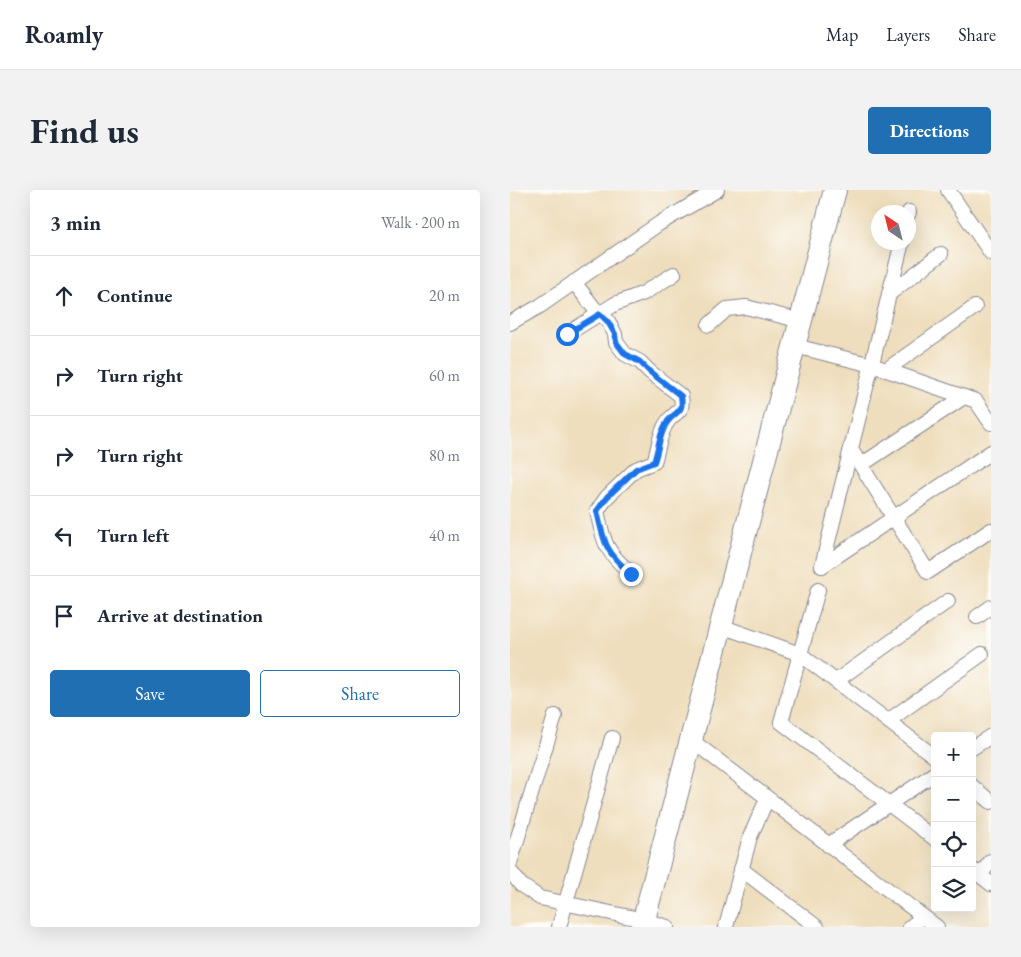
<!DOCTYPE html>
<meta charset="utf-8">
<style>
:root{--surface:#fff;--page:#f2f2f3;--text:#1f2937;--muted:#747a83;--line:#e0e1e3;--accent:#1f6fb2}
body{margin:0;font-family:"EB Garamond",serif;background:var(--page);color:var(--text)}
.controls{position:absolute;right:15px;bottom:15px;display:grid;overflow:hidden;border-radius:5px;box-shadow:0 5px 20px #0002}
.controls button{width:45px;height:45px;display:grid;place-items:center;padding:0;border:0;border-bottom:1px solid var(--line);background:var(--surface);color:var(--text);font:25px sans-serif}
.compass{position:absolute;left:361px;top:15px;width:45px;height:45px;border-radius:50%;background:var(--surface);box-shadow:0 5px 20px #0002;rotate:325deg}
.stop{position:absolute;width:15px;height:15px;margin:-11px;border:4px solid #1a73e8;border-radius:50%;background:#fff}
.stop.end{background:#1a73e8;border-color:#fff;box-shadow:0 1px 5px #0008}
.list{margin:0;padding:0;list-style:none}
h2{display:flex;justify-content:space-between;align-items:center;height:65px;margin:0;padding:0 20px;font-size:21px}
h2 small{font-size:16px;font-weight:400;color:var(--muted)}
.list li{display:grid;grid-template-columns:32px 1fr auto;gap:15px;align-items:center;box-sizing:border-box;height:80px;padding:0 20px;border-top:1px solid var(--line)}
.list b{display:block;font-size:19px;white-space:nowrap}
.list em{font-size:16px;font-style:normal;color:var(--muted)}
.actions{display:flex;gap:10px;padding:15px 20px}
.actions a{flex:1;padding:11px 0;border:1px solid var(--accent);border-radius:5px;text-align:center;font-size:18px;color:var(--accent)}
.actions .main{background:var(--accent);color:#fff}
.icon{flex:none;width:28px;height:28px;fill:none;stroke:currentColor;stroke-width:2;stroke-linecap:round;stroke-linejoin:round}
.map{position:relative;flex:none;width:481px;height:737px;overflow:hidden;border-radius:5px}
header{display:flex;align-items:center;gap:30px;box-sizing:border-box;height:70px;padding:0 25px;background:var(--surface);border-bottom:1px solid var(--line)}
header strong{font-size:24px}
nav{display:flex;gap:28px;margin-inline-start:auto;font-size:18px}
.intro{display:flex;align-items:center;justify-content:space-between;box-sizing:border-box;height:120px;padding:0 30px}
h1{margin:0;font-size:35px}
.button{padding:12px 22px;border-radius:5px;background:var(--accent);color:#fff;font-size:18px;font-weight:700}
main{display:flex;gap:30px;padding:0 30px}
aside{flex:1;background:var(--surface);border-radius:5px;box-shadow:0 5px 20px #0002}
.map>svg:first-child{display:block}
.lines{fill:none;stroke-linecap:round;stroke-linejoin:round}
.minor-casing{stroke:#85868e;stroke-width:16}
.primary-casing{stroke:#85868e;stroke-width:24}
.minor{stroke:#fff;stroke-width:14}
.primary{stroke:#fff;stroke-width:22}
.route{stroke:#1a73e8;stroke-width:6}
</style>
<header>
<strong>Roamly</strong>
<nav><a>Map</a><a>Layers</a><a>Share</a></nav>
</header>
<div class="intro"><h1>Find us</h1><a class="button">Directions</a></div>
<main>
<aside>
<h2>3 min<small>Walk · 200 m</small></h2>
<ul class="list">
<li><svg class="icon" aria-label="ahead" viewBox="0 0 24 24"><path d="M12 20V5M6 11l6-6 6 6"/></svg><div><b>Continue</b></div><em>20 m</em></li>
<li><svg class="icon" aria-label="right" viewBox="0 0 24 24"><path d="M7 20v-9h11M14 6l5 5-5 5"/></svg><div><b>Turn right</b></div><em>60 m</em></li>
<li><svg class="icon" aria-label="right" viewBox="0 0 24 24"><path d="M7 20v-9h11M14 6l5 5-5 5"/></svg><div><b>Turn right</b></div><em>80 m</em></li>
<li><svg class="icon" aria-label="left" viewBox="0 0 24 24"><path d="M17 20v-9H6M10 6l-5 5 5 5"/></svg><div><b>Turn left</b></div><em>40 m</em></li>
<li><svg class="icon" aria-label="arrive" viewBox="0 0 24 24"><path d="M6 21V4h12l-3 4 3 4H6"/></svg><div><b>Arrive at destination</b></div></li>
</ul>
<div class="actions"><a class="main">Save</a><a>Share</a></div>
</aside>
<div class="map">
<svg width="481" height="737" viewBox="0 0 481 737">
<rect width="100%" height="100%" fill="#fdfcf7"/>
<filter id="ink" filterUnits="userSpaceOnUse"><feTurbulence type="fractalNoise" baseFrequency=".02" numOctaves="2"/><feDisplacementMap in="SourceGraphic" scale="10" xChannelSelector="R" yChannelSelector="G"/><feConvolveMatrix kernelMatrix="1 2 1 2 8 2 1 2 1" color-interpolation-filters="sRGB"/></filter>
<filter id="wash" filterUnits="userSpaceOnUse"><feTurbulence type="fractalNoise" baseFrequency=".0096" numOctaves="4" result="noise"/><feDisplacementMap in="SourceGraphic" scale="20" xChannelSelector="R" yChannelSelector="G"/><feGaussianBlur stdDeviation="1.12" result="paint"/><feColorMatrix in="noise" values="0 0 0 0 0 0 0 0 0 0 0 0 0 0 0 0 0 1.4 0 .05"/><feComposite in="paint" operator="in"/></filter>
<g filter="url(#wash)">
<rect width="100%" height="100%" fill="#efdebd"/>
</g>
<g filter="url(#ink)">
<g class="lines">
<!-- minor casing -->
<g class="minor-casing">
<g id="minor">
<path d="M 438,0 L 481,63"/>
<path d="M 398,25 L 399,22"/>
<path d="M 64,92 L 84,118 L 98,131 L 105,144 L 106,152 L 115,164 L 130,172 L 140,182 L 171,206 C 174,223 167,220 158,231 C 149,243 149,258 144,272 L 126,279 L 97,307 L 87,321 C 94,353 95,361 121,383"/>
<path d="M 379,104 L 431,64"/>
<path d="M 0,133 L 30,116 L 150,33 L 207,0"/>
<path d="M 199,135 L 217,119 L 236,117 L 291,131"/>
<path d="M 57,144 L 105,114 L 134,103 L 164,84"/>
<path d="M 285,156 L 362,175 L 466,211 L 481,233"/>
<path d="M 376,180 L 465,117"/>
<path d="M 340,258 L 418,382 L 481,340"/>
<path d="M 351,275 L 454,207"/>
<path d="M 312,376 L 392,52"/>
<path d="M 312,376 L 481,262"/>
<path d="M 308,400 L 271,532 L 425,649"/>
<path d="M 467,427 L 481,417"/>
<path d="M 211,436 L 290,464 L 425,567"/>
<path d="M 326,491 L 438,411"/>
<path d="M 378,531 L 472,464"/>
<path d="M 181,550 L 427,737"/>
<path d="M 462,558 L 481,546"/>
<path d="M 462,596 L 481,612"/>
<path d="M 318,655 L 425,583"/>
<path d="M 0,673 L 45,526"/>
<path d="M 231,679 L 307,737"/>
<path d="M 462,679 L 481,694"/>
<path d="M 0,681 L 11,695 L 30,708 L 134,730 L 157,737"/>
<path d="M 470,685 L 481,671"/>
<path d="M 49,737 L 102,548"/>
<path d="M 216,737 L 240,647 L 257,609"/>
<path d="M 400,737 L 413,727"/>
</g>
</g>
<!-- primary casing -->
<g class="primary-casing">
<path id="primary" d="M 132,737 L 325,0"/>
</g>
<!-- minor -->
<use href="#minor" class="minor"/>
<!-- primary -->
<use href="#primary" class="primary"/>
</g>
</g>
<g class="lines" filter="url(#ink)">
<!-- route -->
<path class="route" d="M 57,144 L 90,124 L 98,132 L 105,144 L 106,152 L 115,164 L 130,172 L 140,182 L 171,206 C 174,223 167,220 158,231 C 149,243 149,258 144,272 L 126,279 L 97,307 L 87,321 C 94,353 95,361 121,384"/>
</g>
</svg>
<div class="controls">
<button>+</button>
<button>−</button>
<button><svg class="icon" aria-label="locate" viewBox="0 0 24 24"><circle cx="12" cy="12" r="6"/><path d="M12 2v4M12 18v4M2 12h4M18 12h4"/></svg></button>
<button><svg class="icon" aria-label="layers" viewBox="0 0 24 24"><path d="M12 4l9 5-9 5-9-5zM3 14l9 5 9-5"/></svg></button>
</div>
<svg class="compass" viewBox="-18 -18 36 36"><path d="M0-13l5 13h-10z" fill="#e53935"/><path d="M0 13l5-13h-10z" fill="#747a83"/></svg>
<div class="stop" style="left:57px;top:144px"></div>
<div class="stop end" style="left:121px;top:384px"></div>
</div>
</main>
